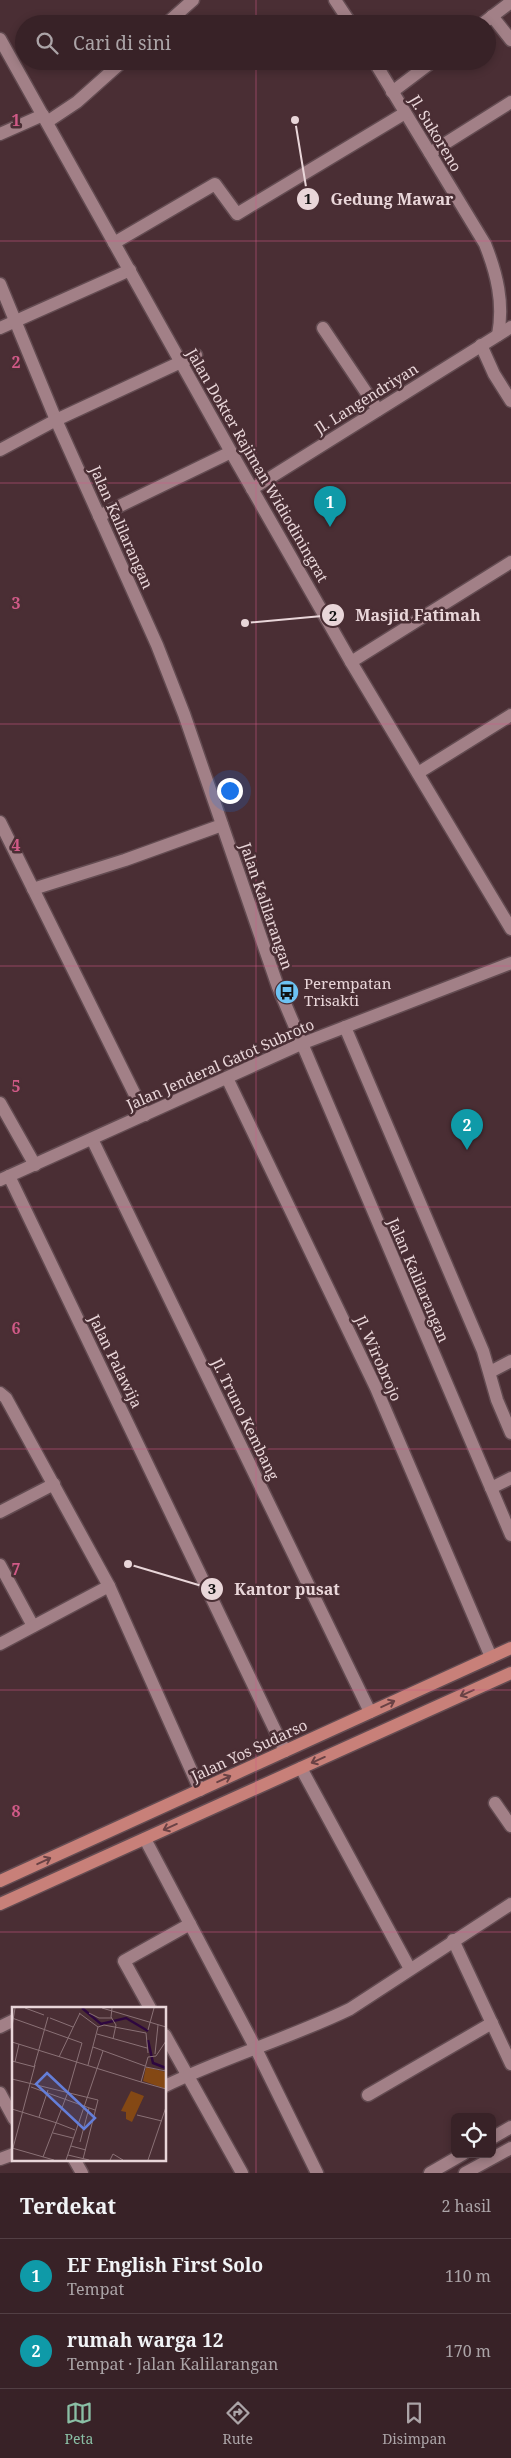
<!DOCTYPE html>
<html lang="id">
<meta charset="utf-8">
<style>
:root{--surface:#382227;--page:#432f33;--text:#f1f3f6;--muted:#aba4a7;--line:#523f44;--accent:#8abfa5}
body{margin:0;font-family:"Noto Serif",serif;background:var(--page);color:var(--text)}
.controls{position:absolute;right:15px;bottom:15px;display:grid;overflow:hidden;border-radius:8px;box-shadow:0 2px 8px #0003}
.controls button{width:45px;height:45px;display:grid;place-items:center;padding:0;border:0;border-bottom:1px solid var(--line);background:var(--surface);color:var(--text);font:25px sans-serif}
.you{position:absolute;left:229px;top:790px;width:18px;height:18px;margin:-12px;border:4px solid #fff;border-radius:50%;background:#1a73e8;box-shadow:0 0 0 8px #1a73e833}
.badge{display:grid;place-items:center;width:32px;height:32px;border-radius:50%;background:var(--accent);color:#fff;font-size:16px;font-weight:700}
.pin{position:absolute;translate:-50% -41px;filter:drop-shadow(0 1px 2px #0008)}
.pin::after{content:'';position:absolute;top:26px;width:18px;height:15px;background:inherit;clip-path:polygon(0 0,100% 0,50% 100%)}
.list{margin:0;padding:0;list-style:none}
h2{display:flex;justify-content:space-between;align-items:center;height:65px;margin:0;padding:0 20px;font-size:21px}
h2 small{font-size:16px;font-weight:400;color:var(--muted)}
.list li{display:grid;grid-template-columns:32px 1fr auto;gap:15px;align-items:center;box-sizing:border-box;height:75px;padding:0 20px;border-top:1px solid var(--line)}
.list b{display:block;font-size:19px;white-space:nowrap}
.list p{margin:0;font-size:16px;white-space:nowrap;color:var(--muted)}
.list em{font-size:16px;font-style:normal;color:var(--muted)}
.icon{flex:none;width:28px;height:28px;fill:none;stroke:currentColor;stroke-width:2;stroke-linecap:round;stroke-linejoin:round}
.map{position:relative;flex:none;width:511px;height:2173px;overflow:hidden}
.search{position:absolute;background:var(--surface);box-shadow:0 2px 8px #0003;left:15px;right:15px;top:15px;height:55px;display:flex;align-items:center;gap:12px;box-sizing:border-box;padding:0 18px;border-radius:28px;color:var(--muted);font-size:19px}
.sheet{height:215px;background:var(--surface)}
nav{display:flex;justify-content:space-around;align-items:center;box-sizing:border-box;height:70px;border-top:1px solid var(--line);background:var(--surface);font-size:14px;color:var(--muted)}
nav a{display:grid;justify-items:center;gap:2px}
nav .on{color:var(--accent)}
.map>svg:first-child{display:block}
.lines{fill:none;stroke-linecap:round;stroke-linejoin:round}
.street-casing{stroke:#634b51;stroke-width:15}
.secondary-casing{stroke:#634b51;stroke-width:15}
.primary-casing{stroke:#634b51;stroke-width:15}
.street{stroke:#a28087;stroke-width:12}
.secondary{stroke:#a28087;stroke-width:12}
.primary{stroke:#c88079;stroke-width:12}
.oneway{stroke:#6a4245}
.grid{fill:none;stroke:#d05a87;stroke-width:1;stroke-opacity:0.55}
.labels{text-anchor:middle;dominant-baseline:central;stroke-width:5;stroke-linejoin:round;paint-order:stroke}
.street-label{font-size:15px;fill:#e9d6d9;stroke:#4a2e34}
.poi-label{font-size:15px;fill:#e9d6d9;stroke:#4a2e34;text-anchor:start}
.inset-river{fill:none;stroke:#2e073f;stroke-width:2.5}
.inset-road{fill:none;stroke:#8a7176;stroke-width:1}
.view{fill:#647ed8;fill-opacity:0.15;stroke:#647ed8;stroke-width:2.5}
.inset-edge{fill:none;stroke:#e9d6d9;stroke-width:2.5}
.grid-label{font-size:16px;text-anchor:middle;font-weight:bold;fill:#d05a87;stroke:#4a2e34;stroke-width:5;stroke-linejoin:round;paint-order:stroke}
.leader{fill:none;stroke:#e9d6d9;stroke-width:2}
.callout-dot{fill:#e9d6d9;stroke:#4a2e34;stroke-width:2}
.mark-label{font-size:15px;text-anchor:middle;font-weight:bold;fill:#111}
.callout-label{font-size:16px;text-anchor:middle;font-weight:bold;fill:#e9d6d9;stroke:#4a2e34;stroke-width:5;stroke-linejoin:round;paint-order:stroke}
</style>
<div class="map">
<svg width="511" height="2173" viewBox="0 0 511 2173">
<rect width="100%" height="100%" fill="#4a2e34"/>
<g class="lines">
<!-- street casing -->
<g class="street-casing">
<g id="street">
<path d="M 335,0 L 351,24"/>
<path d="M 492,16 L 511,40"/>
<path d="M 166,24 L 193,0"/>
<path d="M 482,24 L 511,2"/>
<path d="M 374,61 L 485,244 C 497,274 504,303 498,335"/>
<path d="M 392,92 L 433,61"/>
<path d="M 47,122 L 77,102 L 123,61"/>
<path d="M 0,134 L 43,115"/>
<path d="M 430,153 L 511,102"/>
<path d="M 114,243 L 215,184 L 237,214 L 405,113"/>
<path d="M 0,328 L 130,270"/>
<path d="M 323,328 L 378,410"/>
<path d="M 481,345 L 494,374 L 511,401"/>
<path d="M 252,489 L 511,327"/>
<path d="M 99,516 L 231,452"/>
<path d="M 351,662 L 511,562"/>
<path d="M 418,773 L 511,715"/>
<path d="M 0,822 L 145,1115"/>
<path d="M 33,889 L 125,860 L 222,825"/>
<path d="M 345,1027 L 483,1351 L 497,1400 L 511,1433"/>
<path d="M 227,1078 L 376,1388 L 491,1657"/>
<path d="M 0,1103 L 35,1165"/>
<path d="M 92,1139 L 370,1712"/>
<path d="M 9,1176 L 285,1751"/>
<path d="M 490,1372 L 511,1361"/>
<path d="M 0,1393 L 6,1398 L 109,1586 L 200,1790"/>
<path d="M 491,1488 L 511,1478"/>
<path d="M 0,1512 L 54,1484"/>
<path d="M 0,1565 L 33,1626"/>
<path d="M 0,1644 L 109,1586"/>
<path d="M 301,1768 L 410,1969"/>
<path d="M 495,1803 L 511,1826"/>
<path d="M 145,1839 L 255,2047 L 317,2173"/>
<path d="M 453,1940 L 511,2064"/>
<path d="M 150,2008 L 124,1961 L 190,1924"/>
<path d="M 0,2027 L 14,2020"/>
<path d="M 165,2035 L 242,2173"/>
<path d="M 0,2093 L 14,2119"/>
<path d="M 368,2095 L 492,2023"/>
<path d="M 74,2159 L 82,2173"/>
<path d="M 465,2173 L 511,2148"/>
</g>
</g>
<!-- secondary casing -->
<g class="secondary-casing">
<g id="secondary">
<path d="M 0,39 L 231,452 L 351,662 L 511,929"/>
<path d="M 0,284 L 56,420 L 157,645 L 184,714 L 278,987 L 511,1535"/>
<path d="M 0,450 L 56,420 L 196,355"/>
<path d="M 0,1180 L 301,1044 L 511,963"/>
<path d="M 165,2086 C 225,2057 290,2038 350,2009 L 511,1904"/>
<path d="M 492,2138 L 511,2127"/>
<path d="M 0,2159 L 14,2154"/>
<path d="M 430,2173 L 463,2154"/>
</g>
</g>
<!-- primary casing -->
<g class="primary-casing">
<g id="primary">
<path d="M 0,1881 L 511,1648"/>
<path d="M 0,1904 L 511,1673"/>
</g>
</g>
<!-- street -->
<use href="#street" class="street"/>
<!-- secondary -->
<use href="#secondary" class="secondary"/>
<!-- primary -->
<use href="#primary" class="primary"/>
</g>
<!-- one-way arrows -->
<defs><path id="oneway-shaft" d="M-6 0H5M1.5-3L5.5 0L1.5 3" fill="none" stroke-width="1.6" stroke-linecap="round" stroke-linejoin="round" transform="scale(1.25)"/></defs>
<g class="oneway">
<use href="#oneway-shaft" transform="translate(467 1693) rotate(156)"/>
<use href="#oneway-shaft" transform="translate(388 1704) rotate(-25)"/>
<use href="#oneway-shaft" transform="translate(318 1760) rotate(156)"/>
<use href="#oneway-shaft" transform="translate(224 1779) rotate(-25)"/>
<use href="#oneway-shaft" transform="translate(170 1827) rotate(156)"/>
<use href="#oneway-shaft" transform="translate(44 1861) rotate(-25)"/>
</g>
<!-- grid -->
<path class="grid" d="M 256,0 L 256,24M 256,61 L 256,2173M 0,241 L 511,241M 0,483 L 511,483M 0,724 L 511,724M 0,966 L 511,966M 0,1207 L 511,1207M 0,1449 L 511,1449M 0,1690 L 511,1690M 0,1932 L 511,1932"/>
<!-- icons -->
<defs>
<g id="bus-disc" transform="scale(1.25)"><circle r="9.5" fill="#6dc2f3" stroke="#4a2e34"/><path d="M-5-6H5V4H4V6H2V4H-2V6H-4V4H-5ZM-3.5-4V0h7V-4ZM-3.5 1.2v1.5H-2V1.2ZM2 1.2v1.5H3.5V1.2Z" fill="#111"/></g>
</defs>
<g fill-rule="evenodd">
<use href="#bus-disc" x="287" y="992"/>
</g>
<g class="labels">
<!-- street labels -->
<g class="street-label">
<text transform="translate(436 133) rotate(59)">Jl. Sukoreno</text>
<text transform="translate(366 398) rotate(-32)">Jl. Langendriyan</text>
<text transform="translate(258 465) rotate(60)">Jalan Dokter Rajiman Widiodiningrat</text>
<text transform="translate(122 527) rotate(66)">Jalan Kalilarangan</text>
<text transform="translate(267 906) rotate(71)">Jalan Kalilarangan</text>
<text transform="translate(220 1064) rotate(-24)">Jalan Jenderal Gatot Subroto</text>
<text transform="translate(419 1280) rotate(67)">Jalan Kalilarangan</text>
<text transform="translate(379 1358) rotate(66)">Jl. Wirobrojo</text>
<text transform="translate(116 1361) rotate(64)">Jalan Palawija</text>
<text transform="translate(246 1419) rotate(64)">Jl. Truno Kembang</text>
<text transform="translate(249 1750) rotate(-25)">Jalan Yos Sudarso</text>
</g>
<!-- poi labels -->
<g class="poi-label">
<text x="304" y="983">Perempatan<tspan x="304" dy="17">Trisakti</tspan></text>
</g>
</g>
<!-- overview -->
<g transform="translate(12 2007)">
<rect width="154" height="154" fill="#4a2e34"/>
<path d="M 134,60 L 154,65 L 154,82 L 131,74 ZM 119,84 L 132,89 L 120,115 L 114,112 L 114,105 L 109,104 Z" fill="#844814"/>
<path class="inset-river" d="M 70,1 L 89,17 L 114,11 L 136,24M 136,33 L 141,56 L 154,61"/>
<path class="inset-road" d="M 13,1 L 32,8M 90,1 L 154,20M 100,1 L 99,10 L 104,18 L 101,32M 67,6 L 86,20M 77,6 L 87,11 L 100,11M 0,11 L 70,36 L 56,85 L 31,150M 38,11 L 61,20M 0,20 L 3,1M 136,23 L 142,1M 85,27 L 135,41M 0,35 L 129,75 L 136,50 L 144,49 L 154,34M 81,40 L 133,59M 143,47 L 146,18M 47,50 L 68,6M 0,54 L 23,60M 3,55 L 7,37M 76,58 L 86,20 L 92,18 L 134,26 L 136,46M 22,60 L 36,10M 134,60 L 154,64M 0,72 L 86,93M 129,75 L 154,82M 19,80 L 83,103M 0,102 L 45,116M 125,108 L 150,114M 27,110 L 36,83M 45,116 L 63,123M 41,126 L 61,131M 68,135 L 77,101M 59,139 L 74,143M 0,141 L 42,153M 1,141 L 23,58M 56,148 L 77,153M 71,152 L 86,93M 54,153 L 91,44M 98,153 L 101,147 L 111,153M 136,153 L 154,100"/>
<path class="view" d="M 35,66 L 83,111 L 72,122 L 24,77 Z"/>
<rect width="154" height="154" class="inset-edge"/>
</g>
<g class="grid-label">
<text x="16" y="126">1</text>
<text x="16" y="368">2</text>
<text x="16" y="609">3</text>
<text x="16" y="851">4</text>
<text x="16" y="1092">5</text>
<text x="16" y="1334">6</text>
<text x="16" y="1575">7</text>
<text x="16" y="1817">8</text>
</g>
<!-- callouts -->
<path class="leader" d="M295 120L308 199M245 623L333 615M128 1564L212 1589"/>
<g class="callout-dot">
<circle cx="295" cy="120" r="5"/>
<circle cx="245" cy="623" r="5"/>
<circle cx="128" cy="1564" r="5"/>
<circle cx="308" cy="199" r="12"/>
<circle cx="333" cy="615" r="12"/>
<circle cx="212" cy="1589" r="12"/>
</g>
<g class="mark-label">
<text x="308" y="204">1</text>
<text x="333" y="621">2</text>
<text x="212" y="1594">3</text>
</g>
<g class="callout-label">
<text x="392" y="205">Gedung Mawar</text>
<text x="418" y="621">Masjid Fatimah</text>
<text x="287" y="1595">Kantor pusat</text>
</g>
</svg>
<div class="controls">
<button><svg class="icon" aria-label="locate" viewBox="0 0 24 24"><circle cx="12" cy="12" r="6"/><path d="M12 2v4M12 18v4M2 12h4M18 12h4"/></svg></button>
</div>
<div class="you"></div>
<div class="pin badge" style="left:330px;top:527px;background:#0f9aa8">1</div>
<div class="pin badge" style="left:467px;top:1150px;background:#0f9aa8">2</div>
<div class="search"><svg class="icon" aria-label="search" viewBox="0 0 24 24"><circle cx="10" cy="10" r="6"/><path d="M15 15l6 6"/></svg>Cari di sini</div>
</div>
<section class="sheet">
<h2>Terdekat<small>2 hasil</small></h2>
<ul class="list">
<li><span class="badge" style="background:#0f9aa8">1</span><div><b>EF English First Solo</b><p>Tempat</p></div><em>110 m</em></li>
<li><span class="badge" style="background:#0f9aa8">2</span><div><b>rumah warga 12</b><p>Tempat · Jalan Kalilarangan</p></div><em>170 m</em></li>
</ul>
</section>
<nav>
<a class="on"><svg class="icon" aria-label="map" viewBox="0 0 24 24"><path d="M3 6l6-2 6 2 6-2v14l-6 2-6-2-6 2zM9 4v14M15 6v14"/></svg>Peta</a>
<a><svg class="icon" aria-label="directions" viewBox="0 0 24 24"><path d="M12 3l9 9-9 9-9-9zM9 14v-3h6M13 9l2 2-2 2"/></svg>Rute</a>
<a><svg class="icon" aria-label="saved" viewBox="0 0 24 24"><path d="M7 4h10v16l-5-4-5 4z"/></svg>Disimpan</a>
</nav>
